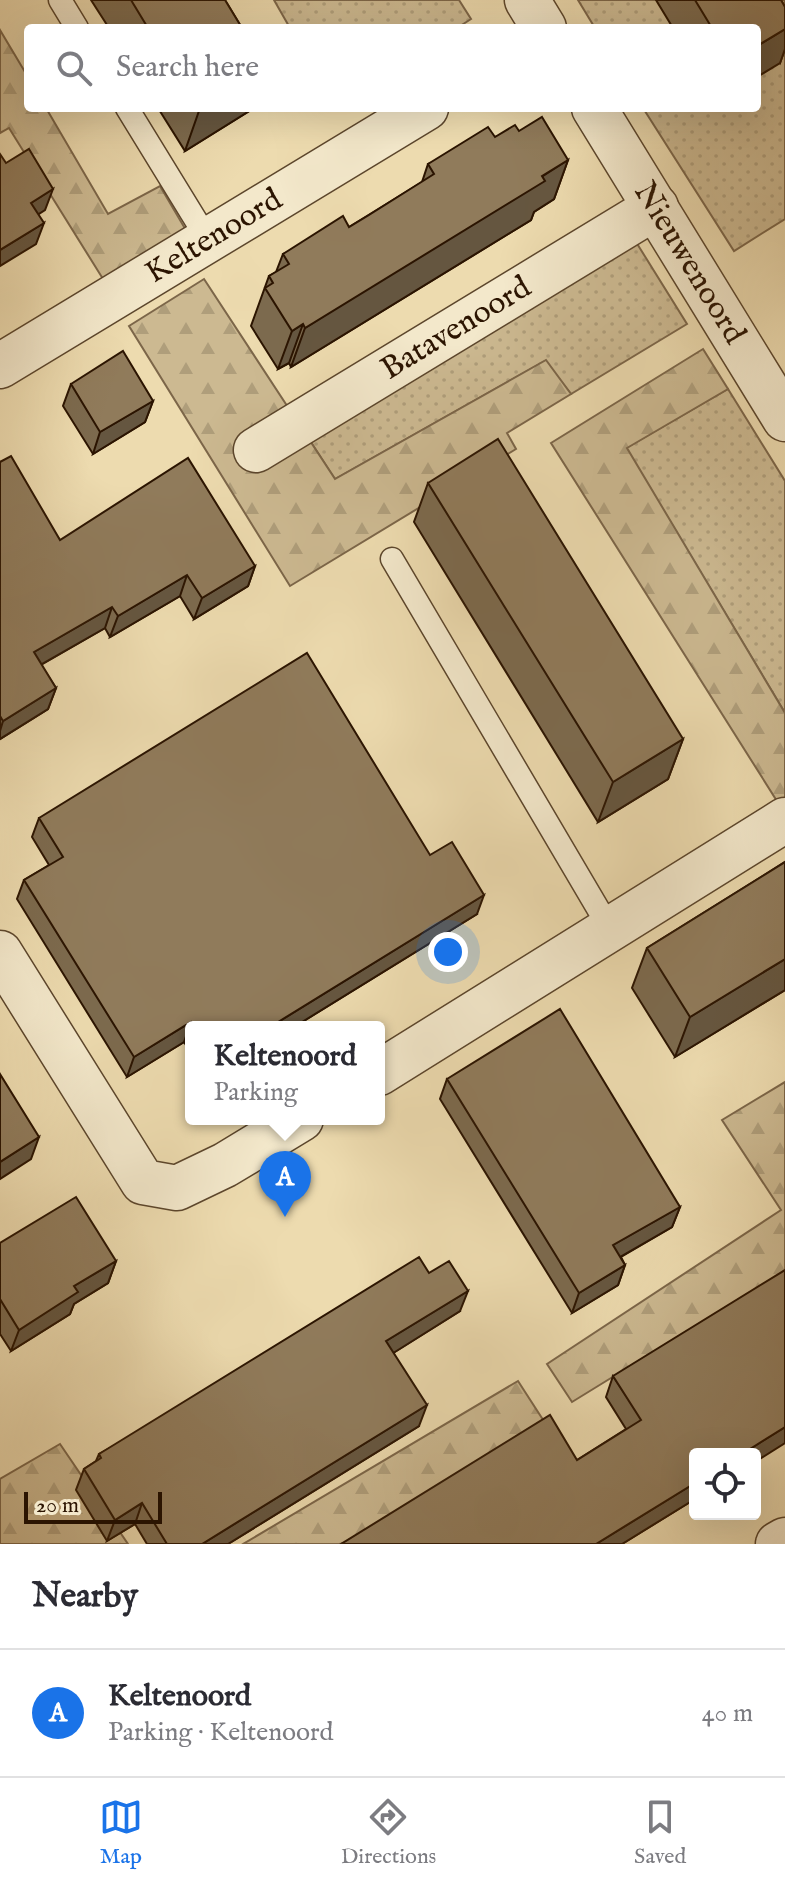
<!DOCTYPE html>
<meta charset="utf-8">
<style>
:root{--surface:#fff;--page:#f7f7f7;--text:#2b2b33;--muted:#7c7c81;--line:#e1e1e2;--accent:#1a73e8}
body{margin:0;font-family:"IM FELL English",serif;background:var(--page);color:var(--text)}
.controls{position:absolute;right:24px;bottom:24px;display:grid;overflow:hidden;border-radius:8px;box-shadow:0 8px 32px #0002}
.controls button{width:72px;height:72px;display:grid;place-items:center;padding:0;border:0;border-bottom:2px solid var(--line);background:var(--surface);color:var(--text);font:40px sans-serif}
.scale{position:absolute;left:24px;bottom:20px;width:138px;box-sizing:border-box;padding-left:8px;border:4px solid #2b1401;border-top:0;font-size:22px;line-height:28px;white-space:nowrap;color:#2b1401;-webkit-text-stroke:6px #f3e8cb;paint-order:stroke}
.you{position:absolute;left:448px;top:952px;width:28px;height:28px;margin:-20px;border:6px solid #fff;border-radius:50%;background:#1a73e8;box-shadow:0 0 0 12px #1a73e833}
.badge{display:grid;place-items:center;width:52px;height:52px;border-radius:50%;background:var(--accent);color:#fff;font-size:26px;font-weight:700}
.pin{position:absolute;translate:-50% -66px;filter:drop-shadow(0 2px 4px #0008)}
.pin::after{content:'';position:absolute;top:42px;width:28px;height:24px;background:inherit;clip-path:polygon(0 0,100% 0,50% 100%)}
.popup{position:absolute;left:185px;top:1021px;width:200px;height:104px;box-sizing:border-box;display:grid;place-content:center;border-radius:8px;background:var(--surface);filter:drop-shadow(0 2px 6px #0005);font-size:26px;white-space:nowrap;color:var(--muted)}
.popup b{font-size:30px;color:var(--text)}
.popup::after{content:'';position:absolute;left:50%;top:100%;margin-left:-16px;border:16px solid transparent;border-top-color:var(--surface)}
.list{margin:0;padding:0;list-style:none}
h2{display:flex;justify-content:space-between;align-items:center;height:104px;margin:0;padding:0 32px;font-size:34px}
h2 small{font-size:26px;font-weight:400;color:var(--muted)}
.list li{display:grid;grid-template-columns:52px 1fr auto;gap:24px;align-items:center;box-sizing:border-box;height:128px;padding:0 32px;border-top:2px solid var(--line)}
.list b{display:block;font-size:30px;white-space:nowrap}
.list p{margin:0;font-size:26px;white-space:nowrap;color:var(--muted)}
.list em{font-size:26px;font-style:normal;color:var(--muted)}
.icon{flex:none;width:44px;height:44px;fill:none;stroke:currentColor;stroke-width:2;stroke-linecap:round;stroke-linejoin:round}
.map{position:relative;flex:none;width:785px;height:1544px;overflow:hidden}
.search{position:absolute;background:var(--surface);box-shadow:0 8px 32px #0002;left:24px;right:24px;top:24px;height:88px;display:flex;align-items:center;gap:20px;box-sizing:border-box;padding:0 28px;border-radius:8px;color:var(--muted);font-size:30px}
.sheet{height:232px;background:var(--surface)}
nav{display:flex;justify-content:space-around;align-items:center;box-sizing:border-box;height:112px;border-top:2px solid var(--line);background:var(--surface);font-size:22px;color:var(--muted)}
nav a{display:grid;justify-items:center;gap:4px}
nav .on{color:var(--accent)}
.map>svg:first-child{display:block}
.grass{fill:url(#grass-dots);stroke:#7c6649;stroke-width:2}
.forest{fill:url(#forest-firs);stroke:#7c6649;stroke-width:2}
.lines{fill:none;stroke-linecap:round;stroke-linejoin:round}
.lane-casing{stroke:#5c462c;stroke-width:25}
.street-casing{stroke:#5c462c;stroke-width:47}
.lane{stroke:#f3e8cb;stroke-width:22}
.street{stroke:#f3e8cb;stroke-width:44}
.wall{fill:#7c6a4e;stroke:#2b1401;stroke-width:2}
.shaded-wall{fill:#655640;stroke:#2b1401;stroke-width:2}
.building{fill:#907b5b;stroke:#2b1401;stroke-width:2}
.labels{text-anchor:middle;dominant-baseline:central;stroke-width:6;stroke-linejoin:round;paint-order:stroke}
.street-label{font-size:32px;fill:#2b1401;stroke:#f3e8cb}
</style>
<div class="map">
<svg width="785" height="1544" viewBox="0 0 785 1544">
<defs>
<pattern id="grass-dots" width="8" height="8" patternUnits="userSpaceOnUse" patternTransform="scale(2)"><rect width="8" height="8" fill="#ccb991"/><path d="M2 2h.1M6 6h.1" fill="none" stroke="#af9e7b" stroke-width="1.8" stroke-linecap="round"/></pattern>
<pattern id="forest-firs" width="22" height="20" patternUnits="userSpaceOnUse" patternTransform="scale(2)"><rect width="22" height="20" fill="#ccb991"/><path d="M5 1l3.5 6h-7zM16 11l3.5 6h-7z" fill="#af9e7b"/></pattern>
</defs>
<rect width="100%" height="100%" fill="#eddbaf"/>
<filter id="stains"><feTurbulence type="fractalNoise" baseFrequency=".0025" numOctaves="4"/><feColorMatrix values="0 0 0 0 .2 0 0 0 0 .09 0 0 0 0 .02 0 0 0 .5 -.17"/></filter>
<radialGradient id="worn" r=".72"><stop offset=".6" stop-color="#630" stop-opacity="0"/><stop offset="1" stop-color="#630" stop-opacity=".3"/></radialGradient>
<!-- grass -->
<g class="grass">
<path d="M 274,0 L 459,0 L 471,19 L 457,28 L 290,28 Z"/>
<path d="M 578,0 L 785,0 L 785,219 L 734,251 L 643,108 L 757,108 L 757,28 L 595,28 Z"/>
<path d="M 618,213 L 687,324 L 571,394 L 545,361 L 335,479 L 290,410 Z"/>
<path d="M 728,389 L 785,481 L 785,713 L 626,448 Z"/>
</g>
<!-- forest -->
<g class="forest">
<path d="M 0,30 L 28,77 L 28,108 L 46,108 L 108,214 L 160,186 L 190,237 L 108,287 L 9,128 L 0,133 Z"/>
<path d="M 204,279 L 335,479 L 546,360 L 571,394 L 507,433 L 516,449 L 290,586 L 129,326 Z"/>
<path d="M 703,349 L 728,389 L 627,448 L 785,713 L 785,807 L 782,809 L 551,443 Z"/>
<path d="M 785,1082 L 785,1271 L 572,1402 L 547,1364 L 781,1210 L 722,1120 Z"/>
<path d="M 518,1381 L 547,1426 L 358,1544 L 243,1544 Z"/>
<path d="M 60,1444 L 128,1544 L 0,1544 L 0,1479 Z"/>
</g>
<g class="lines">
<!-- lane casing -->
<g class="lane-casing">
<g id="lane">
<path d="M 60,0 L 77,28"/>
<path d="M 127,108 L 208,240"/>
<path d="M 392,559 L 610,929"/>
</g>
</g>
<!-- street casing -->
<g class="street-casing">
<g id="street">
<path d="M 527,0 L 544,28"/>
<path id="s1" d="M 594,108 L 785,419"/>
<path id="s2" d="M 0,366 L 426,108"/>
<path id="s3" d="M 256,450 L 656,207"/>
<path d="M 0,953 L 143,1182 L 177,1188 L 225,1165 L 301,1119"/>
<path d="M 379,1073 L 785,820"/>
<path d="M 778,1544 L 785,1540"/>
</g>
</g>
<!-- lane -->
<use href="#lane" class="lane"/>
<!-- street -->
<use href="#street" class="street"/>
</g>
<!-- wall -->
<g class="wall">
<path d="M 91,0 L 225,0 L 242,28 L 109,28 Z"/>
<path d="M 656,0 L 781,0 L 785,7 L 785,49 L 780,63 L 757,28 L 673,28 Z"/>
<path d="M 158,108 L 254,108 L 185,151 Z"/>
<path d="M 519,131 L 568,160 L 554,199 L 534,212 L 531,220 L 291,367 L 289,363 L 278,369 L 251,326 L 269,276 L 276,272 L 283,254 L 349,227 L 422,182 L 428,164 L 495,137 Z"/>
<path d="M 71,384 L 153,401 L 145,422 L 93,454 L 63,406 Z"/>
<path d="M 0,462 L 60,540 L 255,566 L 248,586 L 194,619 L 180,596 L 110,637 L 105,628 L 41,665 L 56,688 L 48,709 L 0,739 Z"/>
<path d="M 428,483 L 683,739 L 668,779 L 598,822 L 414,522 Z"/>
<path d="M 39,818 L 430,855 L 477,914 L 294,1027 L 191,1027 L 191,1053 L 184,1042 L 127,1077 L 17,899 L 24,880 L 49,865 L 32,837 Z"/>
<path d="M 785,862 L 785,990 L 675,1057 L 632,988 L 647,948 Z"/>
<path d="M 447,1079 L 680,1207 L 672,1227 L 621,1257 L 625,1265 L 618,1285 L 572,1313 L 440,1099 Z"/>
<path d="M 0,1243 L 116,1261 L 108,1283 L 74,1304 L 70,1314 L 11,1351 L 0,1334 Z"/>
<path d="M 429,1273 L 460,1311 L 393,1353 L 419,1426 L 228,1544 L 147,1544 L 135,1524 L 107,1541 L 76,1490 L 84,1469 L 96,1461 L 99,1454 Z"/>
<path d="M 613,1376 L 695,1499 L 622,1544 L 341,1544 L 577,1460 L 626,1429 L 606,1397 Z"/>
</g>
<!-- shaded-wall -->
<g class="shaded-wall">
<path d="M 785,29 L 785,49 L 780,63 L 757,77 L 757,46 Z"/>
<path d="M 204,108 L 254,108 L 185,151 L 199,111 Z"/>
<path d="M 568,160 L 554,199 L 534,212 L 531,220 L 291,367 L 305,328 Z"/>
<path d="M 53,189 L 45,210 L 23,224 L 31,203 Z"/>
<path d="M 44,223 L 36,244 L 0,266 L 0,250 Z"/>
<path d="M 303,324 L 289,363 L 278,369 L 292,331 Z"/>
<path d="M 153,401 L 145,422 L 93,454 L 100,432 Z"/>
<path d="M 255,566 L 248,586 L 194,619 L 202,598 Z"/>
<path d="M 187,575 L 180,596 L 110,637 L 118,616 Z"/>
<path d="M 112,607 L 105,628 L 26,673 L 34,652 Z"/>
<path d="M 56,688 L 48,709 L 0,739 L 0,731 L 3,721 Z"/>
<path d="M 683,739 L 668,779 L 598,822 L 613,782 Z"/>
<path d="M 484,895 L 477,914 L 294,1027 L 270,1027 Z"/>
<path d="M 785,959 L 785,990 L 675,1057 L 690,1017 Z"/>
<path d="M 191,1022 L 184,1042 L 127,1077 L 134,1057 Z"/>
<path d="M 39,1137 L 31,1159 L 0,1179 L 0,1162 Z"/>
<path d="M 680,1207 L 672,1227 L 606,1265 L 613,1245 Z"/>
<path d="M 116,1261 L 108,1283 L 74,1304 L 70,1314 L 11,1351 L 19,1330 L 74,1286 Z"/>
<path d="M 625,1265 L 618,1285 L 572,1313 L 579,1293 Z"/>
<path d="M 468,1291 L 460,1311 L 379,1362 L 386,1341 Z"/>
<path d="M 427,1405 L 419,1426 L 228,1544 L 202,1544 Z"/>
<path d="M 785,1427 L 785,1443 L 755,1462 L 755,1454 L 742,1454 Z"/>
<path d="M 695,1483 L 695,1499 L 622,1544 L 596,1544 Z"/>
<path d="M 142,1503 L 135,1524 L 107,1541 L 115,1520 Z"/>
</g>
<!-- building -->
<g class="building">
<path d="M 131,0 L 225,0 L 242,28 L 148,28 Z"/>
<path d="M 695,0 L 781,0 L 785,7 L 785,29 L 757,46 L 757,28 L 712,28 Z"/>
<path d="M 542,117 L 568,160 L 542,176 L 545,181 L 305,328 L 303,324 L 292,331 L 265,288 L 273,283 L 269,276 L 289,264 L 283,254 L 343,216 L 349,227 L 369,215 L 434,174 L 428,164 L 488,127 L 495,137 L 515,125 L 519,131 Z"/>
<path d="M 29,149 L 53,189 L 31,203 L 44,223 L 0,250 L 0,154 L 6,163 Z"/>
<path d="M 123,351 L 153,401 L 100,432 L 71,384 Z"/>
<path d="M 498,439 L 683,739 L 613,782 L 428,483 Z"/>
<path d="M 11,456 L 60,540 L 188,458 L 255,566 L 202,598 L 187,575 L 118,616 L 112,607 L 34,652 L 56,688 L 3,721 L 0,716 L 0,462 Z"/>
<path d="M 307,653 L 430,855 L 452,842 L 484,895 L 270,1027 L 194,1027 L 191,1022 L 134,1057 L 24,880 L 63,857 L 39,818 Z"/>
<path d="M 785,862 L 785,959 L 690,1017 L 647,948 Z"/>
<path d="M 560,1009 L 680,1207 L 613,1245 L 625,1265 L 579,1293 L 447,1079 Z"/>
<path d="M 0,1074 L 39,1137 L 0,1162 Z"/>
<path d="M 76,1197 L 116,1261 L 74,1286 L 78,1292 L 19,1330 L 0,1299 L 0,1243 Z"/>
<path d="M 419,1257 L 429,1273 L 449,1261 L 468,1291 L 386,1341 L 427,1405 L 202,1544 L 167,1544 L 142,1503 L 115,1520 L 84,1469 L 101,1458 L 99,1454 Z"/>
<path d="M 785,1270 L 785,1427 L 742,1454 L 695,1454 L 695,1483 L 596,1544 L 341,1544 L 550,1415 L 577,1460 L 641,1420 L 613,1376 Z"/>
</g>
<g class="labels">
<!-- street labels -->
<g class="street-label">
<text stroke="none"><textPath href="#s2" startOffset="250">Keltenoord</textPath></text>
<text stroke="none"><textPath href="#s1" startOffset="182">Nieuwenoord</textPath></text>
<text stroke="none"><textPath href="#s3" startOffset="234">Batavenoord</textPath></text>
</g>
</g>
<rect width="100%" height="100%" filter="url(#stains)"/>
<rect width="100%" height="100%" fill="url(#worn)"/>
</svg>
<div class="controls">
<button><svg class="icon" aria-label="locate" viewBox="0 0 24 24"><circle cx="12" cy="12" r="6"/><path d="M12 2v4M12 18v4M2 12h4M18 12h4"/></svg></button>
</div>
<div class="scale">20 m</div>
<div class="you"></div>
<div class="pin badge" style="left:285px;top:1217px">A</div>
<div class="popup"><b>Keltenoord</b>Parking</div>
<div class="search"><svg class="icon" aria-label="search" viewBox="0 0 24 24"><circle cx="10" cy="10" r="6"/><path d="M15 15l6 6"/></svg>Search here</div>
</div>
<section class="sheet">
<h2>Nearby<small></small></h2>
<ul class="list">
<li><span class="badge">A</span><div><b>Keltenoord</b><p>Parking · Keltenoord</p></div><em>40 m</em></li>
</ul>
</section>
<nav>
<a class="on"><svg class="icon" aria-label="map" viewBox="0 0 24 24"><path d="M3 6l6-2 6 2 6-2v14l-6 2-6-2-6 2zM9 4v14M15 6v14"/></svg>Map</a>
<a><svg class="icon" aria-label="directions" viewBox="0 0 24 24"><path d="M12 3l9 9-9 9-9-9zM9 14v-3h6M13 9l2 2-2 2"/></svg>Directions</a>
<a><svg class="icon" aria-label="saved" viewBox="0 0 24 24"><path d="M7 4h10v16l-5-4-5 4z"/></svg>Saved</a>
</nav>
